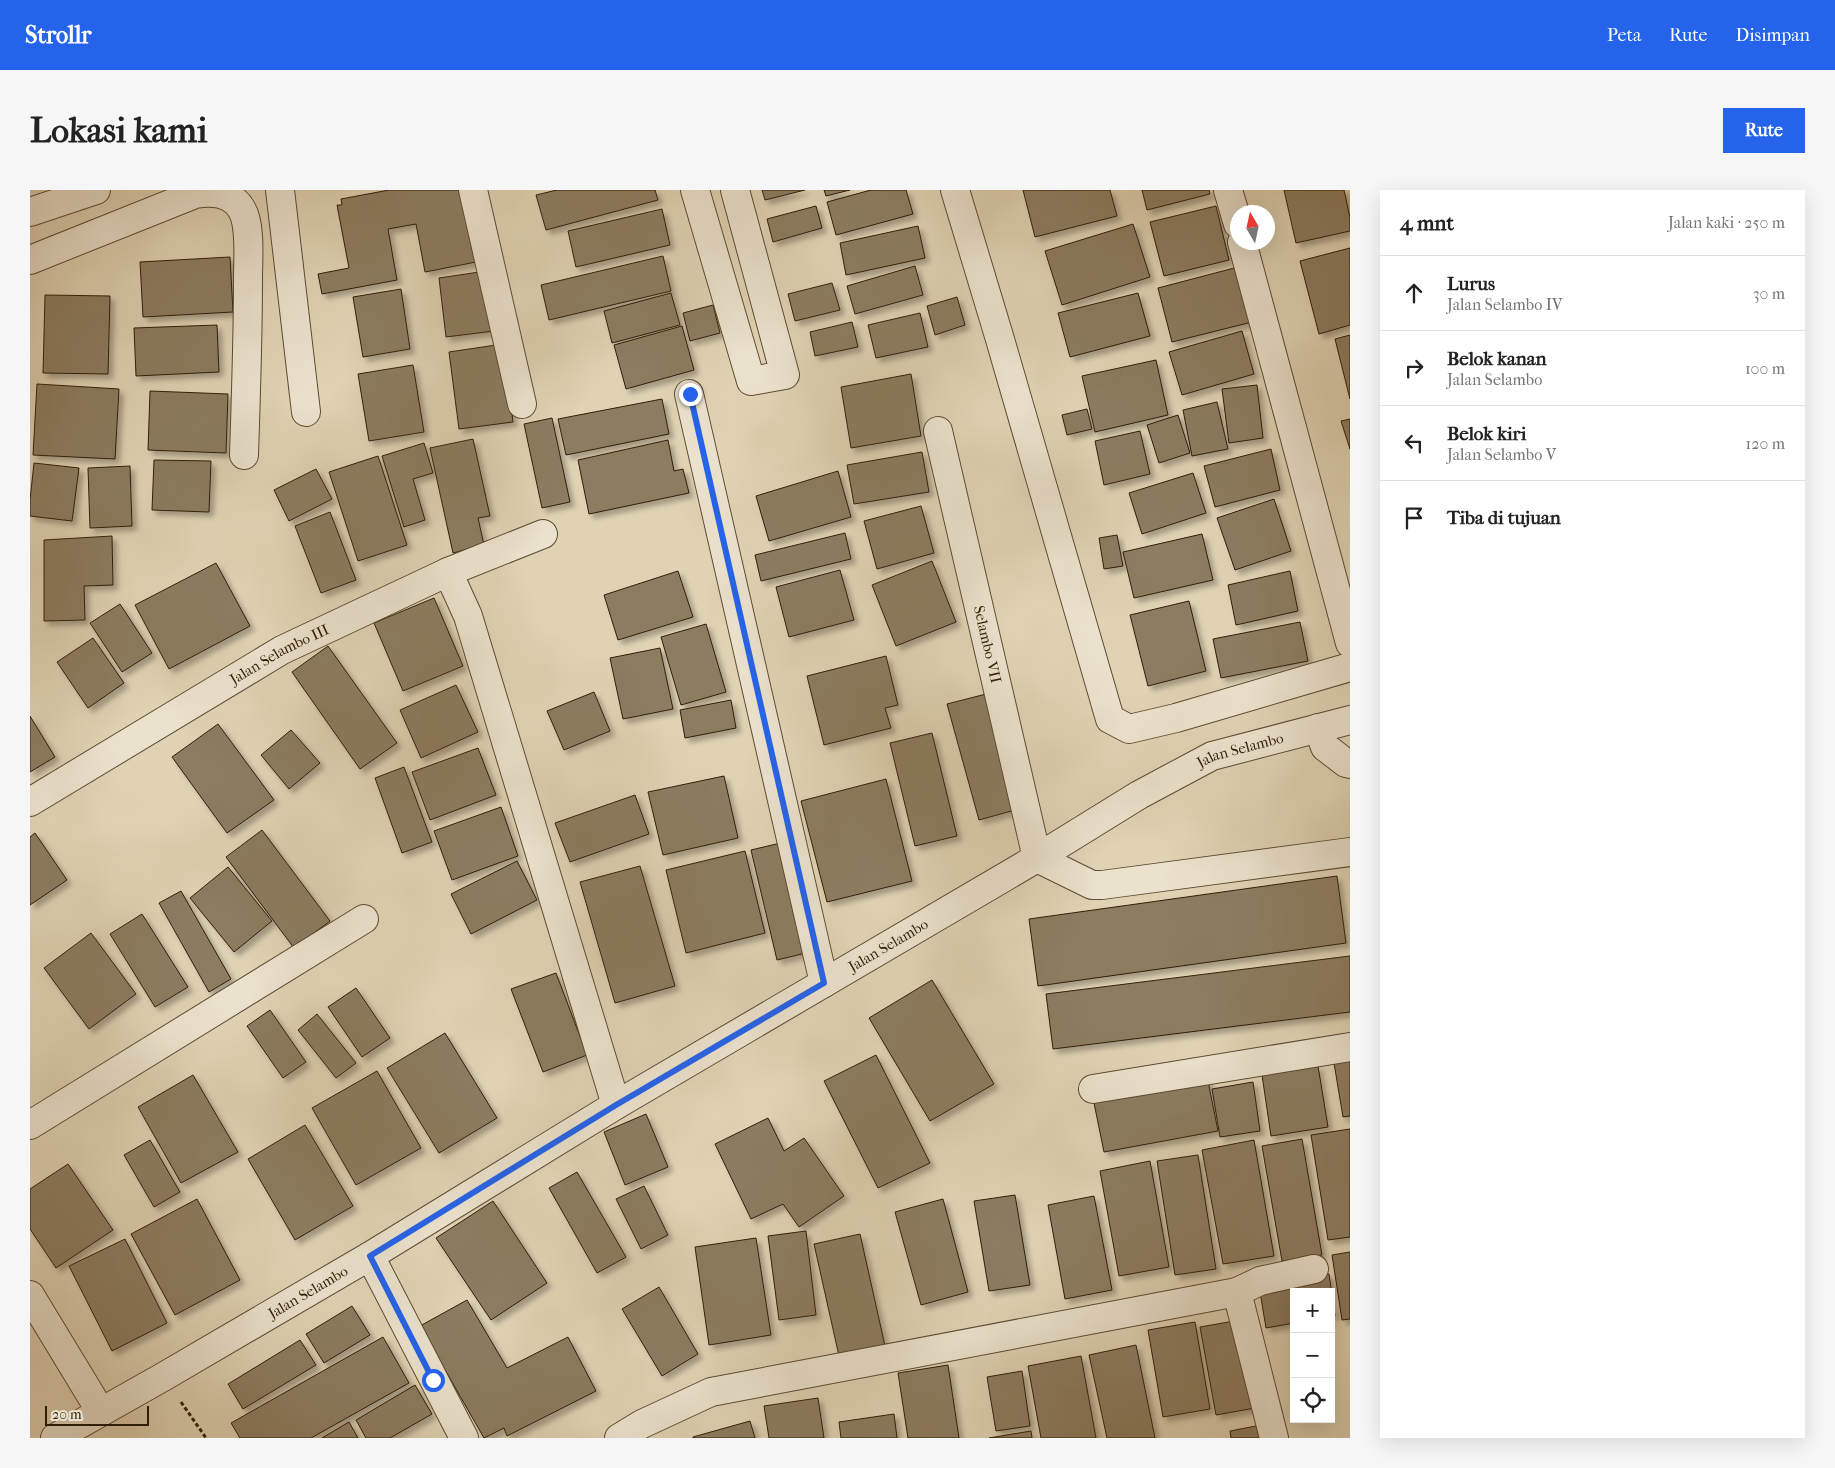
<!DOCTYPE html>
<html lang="id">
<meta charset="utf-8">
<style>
:root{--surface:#fff;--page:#f6f6f6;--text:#222;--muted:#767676;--line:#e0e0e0;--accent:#2563eb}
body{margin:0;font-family:"IM FELL French Canon",serif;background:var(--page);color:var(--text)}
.controls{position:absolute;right:15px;bottom:15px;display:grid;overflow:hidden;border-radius:0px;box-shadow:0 5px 20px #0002}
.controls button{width:45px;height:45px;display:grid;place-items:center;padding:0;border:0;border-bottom:1px solid var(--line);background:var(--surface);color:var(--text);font:25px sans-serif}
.compass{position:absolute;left:1200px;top:15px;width:45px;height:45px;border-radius:50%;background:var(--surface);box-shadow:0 5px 20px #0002;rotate:351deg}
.scale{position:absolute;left:15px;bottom:12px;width:104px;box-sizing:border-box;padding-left:5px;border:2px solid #311e07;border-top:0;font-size:14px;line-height:18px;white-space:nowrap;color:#311e07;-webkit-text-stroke:4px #ebe2ce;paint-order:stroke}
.stop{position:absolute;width:15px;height:15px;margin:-11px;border:4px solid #2563eb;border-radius:50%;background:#fff}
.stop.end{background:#2563eb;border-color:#fff;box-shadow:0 1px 5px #0008}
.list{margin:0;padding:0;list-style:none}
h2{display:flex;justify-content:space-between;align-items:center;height:65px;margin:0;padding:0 20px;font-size:21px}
h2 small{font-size:16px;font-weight:400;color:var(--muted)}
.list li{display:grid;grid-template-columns:32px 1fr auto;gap:15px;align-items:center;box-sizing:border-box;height:75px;padding:0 20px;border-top:1px solid var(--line)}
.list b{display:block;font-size:19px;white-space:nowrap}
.list p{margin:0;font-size:16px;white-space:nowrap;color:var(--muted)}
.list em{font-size:16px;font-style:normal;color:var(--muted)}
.icon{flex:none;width:28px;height:28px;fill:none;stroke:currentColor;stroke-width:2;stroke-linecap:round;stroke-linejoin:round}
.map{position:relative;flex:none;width:1320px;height:1248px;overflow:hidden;border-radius:0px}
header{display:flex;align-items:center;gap:30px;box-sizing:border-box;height:70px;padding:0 25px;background:var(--accent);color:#fff}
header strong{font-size:24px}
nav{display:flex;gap:28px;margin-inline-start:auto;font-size:18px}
.intro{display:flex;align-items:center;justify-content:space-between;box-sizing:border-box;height:120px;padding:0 30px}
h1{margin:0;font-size:35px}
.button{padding:12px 22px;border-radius:0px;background:var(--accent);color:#fff;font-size:18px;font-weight:700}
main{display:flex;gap:30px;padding:0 30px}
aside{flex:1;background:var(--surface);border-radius:0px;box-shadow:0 5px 20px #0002}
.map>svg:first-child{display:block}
.building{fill:#8c7c61;stroke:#311e07;filter:url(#shadow)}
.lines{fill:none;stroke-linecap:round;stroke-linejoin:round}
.minor-casing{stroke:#5d4b32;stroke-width:30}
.path{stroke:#311e07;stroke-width:3;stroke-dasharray:4 2.5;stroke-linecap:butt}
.minor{stroke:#ebe2ce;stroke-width:28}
.route{stroke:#2563eb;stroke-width:6}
.labels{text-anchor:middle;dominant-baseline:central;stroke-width:4;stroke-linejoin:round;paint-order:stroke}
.street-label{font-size:15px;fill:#311e07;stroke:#ebe2ce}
</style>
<header>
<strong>Strollr</strong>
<nav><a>Peta</a><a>Rute</a><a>Disimpan</a></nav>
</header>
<div class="intro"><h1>Lokasi kami</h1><a class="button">Rute</a></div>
<main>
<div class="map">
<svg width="1320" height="1248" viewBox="0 0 1320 1248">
<defs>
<filter id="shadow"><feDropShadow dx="4.5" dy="4.5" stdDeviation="2.5" flood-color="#0004"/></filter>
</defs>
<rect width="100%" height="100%" fill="#e0d3b4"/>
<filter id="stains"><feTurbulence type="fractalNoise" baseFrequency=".004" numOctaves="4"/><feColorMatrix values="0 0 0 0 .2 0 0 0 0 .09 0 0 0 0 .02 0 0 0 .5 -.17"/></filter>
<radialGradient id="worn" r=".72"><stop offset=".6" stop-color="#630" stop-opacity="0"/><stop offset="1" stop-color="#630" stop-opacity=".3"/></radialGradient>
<!-- building -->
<g class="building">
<path d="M 359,0 L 432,0 L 446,72 L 395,82 L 386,34 L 358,39 L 367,90 L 292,104 L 288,84 L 319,78 L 307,15 L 312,15 L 311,9 Z"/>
<path d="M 527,0 L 625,0 L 628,10 L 516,40 L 506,5 Z"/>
<path d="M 732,0 L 775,0 L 735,10 Z"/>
<path d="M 794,0 L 820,0 L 796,6 Z"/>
<path d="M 841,0 L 876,0 L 883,24 L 806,45 L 797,12 Z"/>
<path d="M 993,0 L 1080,0 L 1087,26 L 1005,47 Z"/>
<path d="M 1112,0 L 1179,0 L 1180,4 L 1117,20 Z"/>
<path d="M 1254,0 L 1314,0 L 1320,28 L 1320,41 L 1266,53 Z"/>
<path d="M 786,16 L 792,38 L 743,52 L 737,29 Z"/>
<path d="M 1186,16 L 1199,70 L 1134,86 L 1120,32 Z"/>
<path d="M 632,19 L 640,55 L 546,77 L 538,41 Z"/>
<path d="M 1103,34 L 1120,87 L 1032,115 L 1015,61 Z"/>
<path d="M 888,36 L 895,68 L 816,85 L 810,53 Z"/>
<path d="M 1320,58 L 1320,135 L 1289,144 L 1270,71 Z"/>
<path d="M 633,66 L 641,101 L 519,130 L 511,95 Z"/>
<path d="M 200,67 L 203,122 L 113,127 L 110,72 Z"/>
<path d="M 885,76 L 893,105 L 825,124 L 817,96 Z"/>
<path d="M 1208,77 L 1222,132 L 1142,152 L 1128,98 Z"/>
<path d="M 456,81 L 464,141 L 416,147 L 409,88 Z"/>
<path d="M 802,93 L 810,120 L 765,131 L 758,104 Z"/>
<path d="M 371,99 L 380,159 L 333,167 L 323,107 Z"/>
<path d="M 641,103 L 650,135 L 582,153 L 574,121 Z"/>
<path d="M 1108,103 L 1120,146 L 1040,167 L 1028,123 Z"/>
<path d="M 15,105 L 80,106 L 78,184 L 13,183 Z"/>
<path d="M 927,107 L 935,135 L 905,145 L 897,116 Z"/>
<path d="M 683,115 L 690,143 L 660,151 L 653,123 Z"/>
<path d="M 890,123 L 898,157 L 846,168 L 838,135 Z"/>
<path d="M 822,132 L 828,157 L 785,166 L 780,142 Z"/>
<path d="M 187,135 L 189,182 L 106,186 L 104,138 Z"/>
<path d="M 652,136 L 664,180 L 596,199 L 584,155 Z"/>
<path d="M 1212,141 L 1224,184 L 1152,205 L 1139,162 Z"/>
<path d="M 1320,145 L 1320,209 L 1305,149 Z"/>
<path d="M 473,154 L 483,232 L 429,239 L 419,162 Z"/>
<path d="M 1126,170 L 1138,225 L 1065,242 L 1052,186 Z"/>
<path d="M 383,175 L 394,242 L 339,251 L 328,184 Z"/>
<path d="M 881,184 L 891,246 L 821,258 L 811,197 Z"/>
<path d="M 7,194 L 89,199 L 85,269 L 3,265 Z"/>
<path d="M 1227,195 L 1233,248 L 1199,253 L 1192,199 Z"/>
<path d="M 120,201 L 198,204 L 196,263 L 118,260 Z"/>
<path d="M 632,209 L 639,244 L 536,265 L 528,229 Z"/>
<path d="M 1187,212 L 1198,259 L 1162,266 L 1153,220 Z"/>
<path d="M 1057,219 L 1062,239 L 1037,245 L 1032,225 Z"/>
<path d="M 1148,225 L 1160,263 L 1129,273 L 1117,235 Z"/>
<path d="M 522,228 L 540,312 L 512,318 L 494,234 Z"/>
<path d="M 1320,229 L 1320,259 L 1311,231 Z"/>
<path d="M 1110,241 L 1120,284 L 1074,295 L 1065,251 Z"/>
<path d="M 443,249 L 460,326 L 448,328 L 454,355 L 423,363 L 400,258 Z"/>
<path d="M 638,250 L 644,281 L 653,279 L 659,303 L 559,324 L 548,270 Z"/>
<path d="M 394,253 L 403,283 L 383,289 L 395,330 L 374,337 L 352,266 Z"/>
<path d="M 1241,259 L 1250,300 L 1185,317 L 1174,276 Z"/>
<path d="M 892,262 L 899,302 L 824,314 L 817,275 Z"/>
<path d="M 348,266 L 377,355 L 328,371 L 299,282 Z"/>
<path d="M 124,270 L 181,271 L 179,322 L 122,320 Z"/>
<path d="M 4,273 L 49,278 L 42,331 L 0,326 L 0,310 Z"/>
<path d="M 100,276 L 102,336 L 60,338 L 58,278 Z"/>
<path d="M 286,279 L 302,309 L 259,331 L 244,300 Z"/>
<path d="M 808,281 L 821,327 L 739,351 L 726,306 Z"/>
<path d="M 1163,283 L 1176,323 L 1112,344 L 1099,303 Z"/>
<path d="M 1244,309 L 1261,361 L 1205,380 L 1187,328 Z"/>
<path d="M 891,316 L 904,363 L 847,379 L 834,331 Z"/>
<path d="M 300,322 L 326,390 L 291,403 L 265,336 Z"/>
<path d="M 815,343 L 821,369 L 731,391 L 725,365 Z"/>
<path d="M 1172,344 L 1183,390 L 1104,408 L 1093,362 Z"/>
<path d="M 1087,345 L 1093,376 L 1074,379 L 1069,348 Z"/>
<path d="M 82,346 L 83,395 L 54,396 L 55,430 L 14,431 L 14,350 Z"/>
<path d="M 902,371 L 926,432 L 866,456 L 842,395 Z"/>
<path d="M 186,373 L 220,436 L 139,479 L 105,415 Z"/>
<path d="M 810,380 L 824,430 L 759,447 L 746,397 Z"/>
<path d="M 648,381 L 663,427 L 588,450 L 574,405 Z"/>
<path d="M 1260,381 L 1268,421 L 1206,435 L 1198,395 Z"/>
<path d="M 404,408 L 433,476 L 373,501 L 344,433 Z"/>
<path d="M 1159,411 L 1176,481 L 1118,496 L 1100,425 Z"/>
<path d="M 90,414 L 122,463 L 92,482 L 60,433 Z"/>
<path d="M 1270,432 L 1278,471 L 1191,488 L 1183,449 Z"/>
<path d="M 676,434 L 696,502 L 651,515 L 631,447 Z"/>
<path d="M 63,448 L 94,493 L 58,518 L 27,472 Z"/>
<path d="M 298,456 L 367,553 L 330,579 L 262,482 Z"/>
<path d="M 630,458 L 643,519 L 593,529 L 580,468 Z"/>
<path d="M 856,466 L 868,515 L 855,518 L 861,538 L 794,555 L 777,486 Z"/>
<path d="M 426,495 L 448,542 L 391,568 L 370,520 Z"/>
<path d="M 564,502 L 580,541 L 534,560 L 517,521 Z"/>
<path d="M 960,503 L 992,618 L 949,630 L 917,514 Z"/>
<path d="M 701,510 L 706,538 L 655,548 L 650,520 Z"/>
<path d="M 0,526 L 25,567 L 0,582 Z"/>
<path d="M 188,534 L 244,610 L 197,643 L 142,567 Z"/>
<path d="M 261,540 L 290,573 L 259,599 L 231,565 Z"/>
<path d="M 902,543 L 927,646 L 885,656 L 860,553 Z"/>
<path d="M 448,558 L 466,605 L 400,630 L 382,582 Z"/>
<path d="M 374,577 L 402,652 L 372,663 L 345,588 Z"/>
<path d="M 694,586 L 708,648 L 633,665 L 618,602 Z"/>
<path d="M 856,589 L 882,691 L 797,712 L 771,611 Z"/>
<path d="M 605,605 L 619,644 L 540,672 L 525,633 Z"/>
<path d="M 471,617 L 488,666 L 422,690 L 404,641 Z"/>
<path d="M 232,640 L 300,731 L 264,758 L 196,667 Z"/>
<path d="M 5,643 L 37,690 L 0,715 L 0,647 Z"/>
<path d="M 759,651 L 784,761 L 747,770 L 721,660 Z"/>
<path d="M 715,661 L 735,743 L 656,763 L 636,680 Z"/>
<path d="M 487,671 L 507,710 L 441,744 L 421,704 Z"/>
<path d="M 610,676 L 645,796 L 585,813 L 550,692 Z"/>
<path d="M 198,677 L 242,731 L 204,762 L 160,708 Z"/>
<path d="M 1307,686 L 1316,753 L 1008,796 L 999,729 Z"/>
<path d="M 151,701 L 201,789 L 179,802 L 129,713 Z"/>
<path d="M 112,724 L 158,797 L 125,817 L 80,744 Z"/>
<path d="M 61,743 L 106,804 L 59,839 L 14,778 Z"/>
<path d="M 1320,766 L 1320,822 L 1023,859 L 1016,804 Z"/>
<path d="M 526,783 L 557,865 L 513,882 L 481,799 Z"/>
<path d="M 902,790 L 964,894 L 900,931 L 839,828 Z"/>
<path d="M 326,798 L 360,848 L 332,867 L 298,817 Z"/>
<path d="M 240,820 L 276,872 L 253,888 L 217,836 Z"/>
<path d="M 287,824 L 326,873 L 306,888 L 268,840 Z"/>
<path d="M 415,843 L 467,928 L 409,963 L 357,878 Z"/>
<path d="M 846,865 L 900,973 L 848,998 L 794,891 Z"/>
<path d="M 1320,871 L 1320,926 L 1313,927 L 1304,873 Z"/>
<path d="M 1288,876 L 1298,937 L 1241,946 L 1232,885 Z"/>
<path d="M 347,881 L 391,958 L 326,995 L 282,918 Z"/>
<path d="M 163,885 L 208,962 L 151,993 L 108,917 Z"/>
<path d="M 1177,886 L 1188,941 L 1074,962 L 1063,908 Z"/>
<path d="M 1223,892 L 1230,941 L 1190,947 L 1182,899 Z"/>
<path d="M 616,924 L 638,977 L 595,995 L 574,942 Z"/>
<path d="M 738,928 L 754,961 L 774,948 L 814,1006 L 769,1037 L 753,1014 L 721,1029 L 685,954 Z"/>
<path d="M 275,935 L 323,1016 L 265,1050 L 218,969 Z"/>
<path d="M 1320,939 L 1320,1047 L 1298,1050 L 1281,945 Z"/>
<path d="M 1272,949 L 1292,1065 L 1252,1071 L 1232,956 Z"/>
<path d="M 120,950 L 150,1002 L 124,1017 L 94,965 Z"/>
<path d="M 1224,950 L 1244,1066 L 1193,1074 L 1172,960 Z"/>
<path d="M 1168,965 L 1186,1079 L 1145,1085 L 1127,971 Z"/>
<path d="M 1120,971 L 1139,1077 L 1089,1086 L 1070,981 Z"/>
<path d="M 38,974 L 83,1040 L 26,1078 L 0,1039 L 0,999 Z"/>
<path d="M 547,982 L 596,1067 L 567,1083 L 519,998 Z"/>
<path d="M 614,996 L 638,1045 L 611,1059 L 586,1009 Z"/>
<path d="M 985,1005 L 1000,1095 L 959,1101 L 944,1011 Z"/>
<path d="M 1064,1006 L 1082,1100 L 1035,1109 L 1018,1015 Z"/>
<path d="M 167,1009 L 210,1090 L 145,1125 L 101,1044 Z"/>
<path d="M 913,1009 L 938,1102 L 891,1115 L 865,1022 Z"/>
<path d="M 463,1011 L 517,1093 L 461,1130 L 406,1048 Z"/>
<path d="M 776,1041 L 786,1125 L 749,1130 L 738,1046 Z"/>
<path d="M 830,1044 L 855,1156 L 809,1166 L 784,1054 Z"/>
<path d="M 726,1048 L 741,1145 L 679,1155 L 665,1057 Z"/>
<path d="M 95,1049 L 137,1133 L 82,1161 L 39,1076 Z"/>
<path d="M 1320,1062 L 1320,1129 L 1312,1130 L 1302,1065 Z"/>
<path d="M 1299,1084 L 1305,1126 L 1301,1126 L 1301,1102 L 1264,1102 L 1264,1133 L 1236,1138 L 1229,1096 Z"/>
<path d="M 629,1097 L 668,1164 L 632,1186 L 592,1119 Z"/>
<path d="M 437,1110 L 477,1178 L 538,1147 L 566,1201 L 477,1246 L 474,1238 L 454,1248 L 390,1136 Z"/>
<path d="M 322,1116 L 340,1145 L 294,1173 L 276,1144 Z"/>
<path d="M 1210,1130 L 1225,1218 L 1186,1225 L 1170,1137 Z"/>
<path d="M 1165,1132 L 1180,1219 L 1133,1227 L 1118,1140 Z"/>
<path d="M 353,1147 L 379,1193 L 281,1248 L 210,1248 L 201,1233 Z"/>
<path d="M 270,1150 L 286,1175 L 213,1219 L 198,1194 Z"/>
<path d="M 1106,1155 L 1125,1248 L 1077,1248 L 1059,1165 Z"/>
<path d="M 1051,1166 L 1066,1248 L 1011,1248 L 998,1176 Z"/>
<path d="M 918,1175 L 929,1248 L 878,1248 L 868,1183 Z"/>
<path d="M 992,1181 L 1000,1236 L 966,1241 L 957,1187 Z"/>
<path d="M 385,1195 L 402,1224 L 360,1248 L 336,1248 L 326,1230 Z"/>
<path d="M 788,1208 L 794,1248 L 739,1248 L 734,1216 Z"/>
<path d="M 864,1224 L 867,1248 L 811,1248 L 809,1232 Z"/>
<path d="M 720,1231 L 725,1248 L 663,1248 L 663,1247 Z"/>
<path d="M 319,1232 L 328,1248 L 292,1248 Z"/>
<path d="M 1231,1235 L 1233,1248 L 1201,1248 L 1200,1241 Z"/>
<path d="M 1001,1241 L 1002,1248 L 959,1248 Z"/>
</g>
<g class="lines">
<!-- minor casing -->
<g class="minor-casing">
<g id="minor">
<path d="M 250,0 L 276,222"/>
<path d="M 443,0 L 492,214"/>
<path d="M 665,0 L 721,191 L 755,185 L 705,0"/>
<path d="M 925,0 L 969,146 L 1080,529 L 1099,539 L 1146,528 L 1320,477"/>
<path d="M 1198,0 L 1208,34"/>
<path d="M 0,22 L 66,0"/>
<path d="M 1212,52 L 1320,453"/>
<path d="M 0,70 L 165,4 C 183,1 203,3 212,20 C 221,35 218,71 218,88 C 218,147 216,206 214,265"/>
<path d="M 659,204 L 794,793"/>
<path id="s1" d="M 908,241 L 1007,668 L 1062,695 L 1072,695 L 1320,662"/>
<path d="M 418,382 L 438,426 L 586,915"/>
<path d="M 1288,538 L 1295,557 L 1316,573 L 1320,574"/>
<path id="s2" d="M 0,612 L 252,460 L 418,382 L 513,344"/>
<path d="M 1063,899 L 1320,857"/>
<path d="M 0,935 L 334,729"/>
<path d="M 340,1066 L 434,1248"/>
<path d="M 1207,1102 L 1230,1091 L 1284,1079"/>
<path d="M 0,1105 L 71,1222"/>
<path id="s3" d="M 25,1248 L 133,1187 L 340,1066 L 586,915 L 1007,668 L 1109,605 L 1182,566 L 1320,530"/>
<path d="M 589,1248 L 612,1234 L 681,1202 L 1207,1102 L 1244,1248"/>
</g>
</g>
<!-- path -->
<path class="path" d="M 151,1212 L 176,1248"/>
<!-- minor -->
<use href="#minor" class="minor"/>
</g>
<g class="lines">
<!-- route -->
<path class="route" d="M 403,1190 L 340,1066 L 586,915 L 794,793 L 660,204"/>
</g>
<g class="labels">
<!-- street labels -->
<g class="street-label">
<text stroke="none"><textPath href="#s1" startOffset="219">Selambo VII</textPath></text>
<text stroke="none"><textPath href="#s2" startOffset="290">Jalan Selambo III</textPath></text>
<text stroke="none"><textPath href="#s3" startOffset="1372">Jalan Selambo</textPath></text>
<text stroke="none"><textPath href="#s3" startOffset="968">Jalan Selambo</textPath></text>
<text stroke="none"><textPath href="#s3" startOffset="292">Jalan Selambo</textPath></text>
</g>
</g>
<rect width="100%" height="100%" filter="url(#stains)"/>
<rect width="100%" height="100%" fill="url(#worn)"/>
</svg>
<div class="controls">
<button>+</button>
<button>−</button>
<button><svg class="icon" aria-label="locate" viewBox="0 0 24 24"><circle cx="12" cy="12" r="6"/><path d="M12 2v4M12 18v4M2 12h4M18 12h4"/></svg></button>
</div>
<svg class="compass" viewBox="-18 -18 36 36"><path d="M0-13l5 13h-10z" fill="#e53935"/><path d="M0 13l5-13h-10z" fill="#767676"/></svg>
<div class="scale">20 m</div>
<div class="stop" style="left:403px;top:1190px"></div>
<div class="stop end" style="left:660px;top:204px"></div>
</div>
<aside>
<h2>4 mnt<small>Jalan kaki · 250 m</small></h2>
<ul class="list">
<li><svg class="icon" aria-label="ahead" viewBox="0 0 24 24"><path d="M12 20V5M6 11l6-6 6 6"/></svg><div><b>Lurus</b><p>Jalan Selambo IV</p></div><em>30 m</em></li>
<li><svg class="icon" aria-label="right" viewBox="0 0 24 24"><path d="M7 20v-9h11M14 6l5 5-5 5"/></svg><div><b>Belok kanan</b><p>Jalan Selambo</p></div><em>100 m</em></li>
<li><svg class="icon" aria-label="left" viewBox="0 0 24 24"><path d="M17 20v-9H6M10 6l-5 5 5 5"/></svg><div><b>Belok kiri</b><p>Jalan Selambo V</p></div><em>120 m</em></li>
<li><svg class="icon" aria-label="arrive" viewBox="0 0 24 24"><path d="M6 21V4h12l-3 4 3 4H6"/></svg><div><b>Tiba di tujuan</b></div></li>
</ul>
</aside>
</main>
